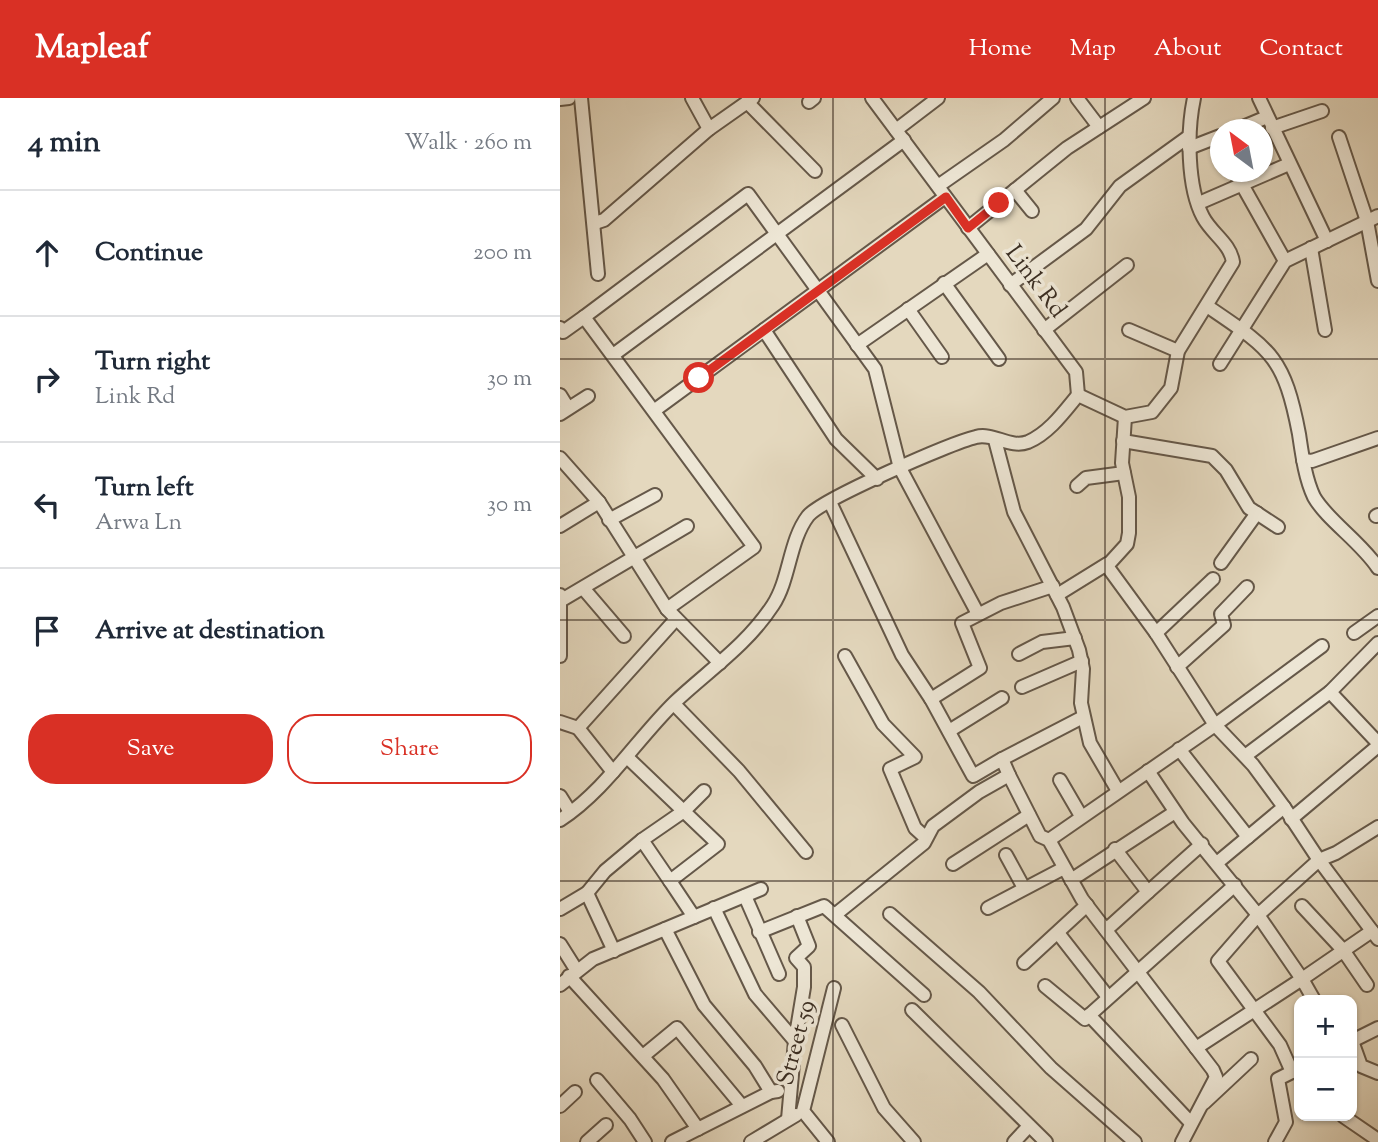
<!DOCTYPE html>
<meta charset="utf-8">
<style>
:root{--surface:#fff;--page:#f2f2f3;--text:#1f2937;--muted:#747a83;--line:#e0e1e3;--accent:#d93025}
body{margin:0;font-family:"Sorts Mill Goudy",serif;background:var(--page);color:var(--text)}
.controls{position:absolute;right:21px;bottom:21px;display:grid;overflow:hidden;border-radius:14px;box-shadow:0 2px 5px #0004}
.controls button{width:63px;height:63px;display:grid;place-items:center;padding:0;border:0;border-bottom:2px solid var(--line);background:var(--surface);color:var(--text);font:35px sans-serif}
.compass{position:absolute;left:650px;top:21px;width:63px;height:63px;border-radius:50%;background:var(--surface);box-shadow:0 2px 5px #0004;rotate:328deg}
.stop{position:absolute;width:21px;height:21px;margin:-16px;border:5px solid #d93025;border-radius:50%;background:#fff}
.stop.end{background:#d93025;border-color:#fff;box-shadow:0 2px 7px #0008}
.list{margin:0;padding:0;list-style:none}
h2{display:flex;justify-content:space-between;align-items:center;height:91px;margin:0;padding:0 28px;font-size:30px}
h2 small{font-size:23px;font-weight:400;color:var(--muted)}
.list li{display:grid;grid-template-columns:46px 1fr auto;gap:21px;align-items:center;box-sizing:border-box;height:126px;padding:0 28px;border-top:2px solid var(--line)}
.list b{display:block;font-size:26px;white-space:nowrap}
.list p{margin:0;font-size:23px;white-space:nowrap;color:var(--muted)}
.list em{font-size:23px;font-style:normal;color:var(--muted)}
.actions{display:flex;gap:14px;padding:21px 28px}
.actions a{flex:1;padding:16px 0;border:2px solid var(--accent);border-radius:28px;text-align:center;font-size:24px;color:var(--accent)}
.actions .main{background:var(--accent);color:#fff}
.icon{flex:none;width:38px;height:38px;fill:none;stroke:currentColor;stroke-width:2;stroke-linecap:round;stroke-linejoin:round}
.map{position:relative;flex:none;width:818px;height:1044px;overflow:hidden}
header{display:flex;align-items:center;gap:42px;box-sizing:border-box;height:98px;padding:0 35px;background:var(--accent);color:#fff}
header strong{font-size:33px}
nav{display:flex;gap:38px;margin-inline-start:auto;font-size:24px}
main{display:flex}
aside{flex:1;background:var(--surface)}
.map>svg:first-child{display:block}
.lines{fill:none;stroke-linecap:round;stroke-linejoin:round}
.minor-casing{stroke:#655849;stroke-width:16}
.minor{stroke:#ede6d5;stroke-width:12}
.route{stroke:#d93025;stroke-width:9}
.grid{fill:none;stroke:#3b2e22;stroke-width:2;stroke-opacity:0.55}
.labels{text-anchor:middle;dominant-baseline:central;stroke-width:7;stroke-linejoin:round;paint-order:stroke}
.street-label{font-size:24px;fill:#3b2e22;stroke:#ede6d5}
</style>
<header>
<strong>Mapleaf</strong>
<nav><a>Home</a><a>Map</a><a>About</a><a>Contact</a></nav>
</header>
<main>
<aside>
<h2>4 min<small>Walk · 260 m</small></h2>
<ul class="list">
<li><svg class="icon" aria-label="ahead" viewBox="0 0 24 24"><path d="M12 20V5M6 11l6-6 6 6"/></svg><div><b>Continue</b></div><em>200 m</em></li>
<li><svg class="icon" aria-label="right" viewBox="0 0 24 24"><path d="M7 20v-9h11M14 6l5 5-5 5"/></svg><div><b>Turn right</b><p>Link Rd</p></div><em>30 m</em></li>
<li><svg class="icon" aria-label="left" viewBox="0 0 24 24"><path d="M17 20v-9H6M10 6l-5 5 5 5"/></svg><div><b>Turn left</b><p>Arwa Ln</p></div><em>30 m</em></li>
<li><svg class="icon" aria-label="arrive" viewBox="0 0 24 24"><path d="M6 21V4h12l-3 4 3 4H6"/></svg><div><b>Arrive at destination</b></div></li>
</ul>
<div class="actions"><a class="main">Save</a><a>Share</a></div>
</aside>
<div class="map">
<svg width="818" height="1044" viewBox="0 0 818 1044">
<rect width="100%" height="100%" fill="#e4d8be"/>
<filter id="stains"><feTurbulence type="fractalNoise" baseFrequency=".00286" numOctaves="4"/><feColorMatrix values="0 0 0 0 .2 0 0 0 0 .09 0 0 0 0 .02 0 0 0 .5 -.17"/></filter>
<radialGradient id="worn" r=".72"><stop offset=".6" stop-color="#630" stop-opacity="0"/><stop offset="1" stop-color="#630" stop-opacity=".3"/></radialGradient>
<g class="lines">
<!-- minor casing -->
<g class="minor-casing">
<g id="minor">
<path d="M 21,0 L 38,176"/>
<path d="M 132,0 L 149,31"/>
<path d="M 312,0 L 516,274 L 518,297"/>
<path d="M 517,0 L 539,29"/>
<path d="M 699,0 L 767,143"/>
<path d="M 0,1 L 9,0"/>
<path d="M 187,4 L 255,73"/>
<path d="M 249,4 L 254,0"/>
<path d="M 712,30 L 762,13"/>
<path d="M 336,32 L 378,0"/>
<path d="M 676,32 L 707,19"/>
<path d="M 779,39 L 807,123 L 818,183"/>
<path d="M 629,50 L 660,38"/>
<path d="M 675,74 L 725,163"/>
<path d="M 378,88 L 444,42 L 493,0"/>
<path d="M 455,92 L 472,113"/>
<path d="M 639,105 L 729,66"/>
<path d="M 35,125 L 44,122 L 149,31 L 193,0"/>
<path d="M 408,130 L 507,50 L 584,0"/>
<path d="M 751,150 L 765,232"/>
<path d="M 384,185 L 439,261"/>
<path d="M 450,187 L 526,131 L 560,88 L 628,39"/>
<path d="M 647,208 C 710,251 724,257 739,336 C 742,356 745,380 754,399 C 767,422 801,444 818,470"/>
<path d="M 348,211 L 382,259"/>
<path d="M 0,230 L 3,234 L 24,219"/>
<path d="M 204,232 L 276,341 L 317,381"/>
<path d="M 484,232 L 567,167"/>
<path d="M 569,232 L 618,253"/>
<path d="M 297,247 L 428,156"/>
<path d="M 53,257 L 344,42"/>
<path d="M 660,266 L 725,163 L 818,118"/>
<path d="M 0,297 L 8,310"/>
<path d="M 95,312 L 385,99"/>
<path d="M 0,316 L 28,298"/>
<path d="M 565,319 L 562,365 L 569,399 L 569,435 L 567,446 L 547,468 L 596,535 L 655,627 L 693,667 L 724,709 L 658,764"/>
<path d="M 435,342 L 454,414 L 503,509 L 519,552 L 523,571 L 521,605 L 530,645 L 558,693"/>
<path d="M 563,343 L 652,358 L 666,372 L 689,410 L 718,429"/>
<path d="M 0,360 L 39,404 L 107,511 L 160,565"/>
<path d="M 743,362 L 752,363 L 818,340"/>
<path d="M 517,388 L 526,380 L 564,375"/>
<path d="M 270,404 L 342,557 L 371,601 L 420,570 L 402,525 L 441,505 L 493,488"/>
<path d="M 816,418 L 818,417"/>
<path d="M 49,422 L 95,397"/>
<path d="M 0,428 L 39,404"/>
<path d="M 661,465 L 697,415"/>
<path d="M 23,490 L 64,538"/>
<path d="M 497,497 L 547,466"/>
<path d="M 0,503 L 127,428"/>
<path d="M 107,511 L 194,449 L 24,219 L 188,96 L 315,271 L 340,370 L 418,516"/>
<path d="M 596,535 L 653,481"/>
<path d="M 794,535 L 818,518"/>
<path d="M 459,556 L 482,544 L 515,540"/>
<path d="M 0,558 L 0,497"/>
<path d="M 285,558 L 323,626 L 355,659 L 330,671 L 355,730 L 366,740"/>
<path d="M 617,569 L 664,527 L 661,516 L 687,489"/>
<path d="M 462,589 L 522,563"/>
<path d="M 770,594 L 818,545"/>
<path d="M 371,601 L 413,678 L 442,661"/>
<path d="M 114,606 L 179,673 L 246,754"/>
<path d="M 0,624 L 18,630 L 116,521"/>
<path d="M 18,630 L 53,674"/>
<path d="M 389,633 L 442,600"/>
<path d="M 619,651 L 688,739"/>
<path d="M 685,658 L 770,594 L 818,645"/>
<path d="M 68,660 L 158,746 L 110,783 L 134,819"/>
<path d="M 588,673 L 623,725 L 698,817 L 759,762 L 724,709"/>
<path d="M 449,677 L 480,738 L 489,742 L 522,801 L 653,972 L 656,979 L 622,1044"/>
<path d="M 500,682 L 521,718"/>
<path d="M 0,698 L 10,714"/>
<path d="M 731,721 L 818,648"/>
<path d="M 0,722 C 46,692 76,642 115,604 C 149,572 187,547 213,507 C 230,481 229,443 248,418 C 262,401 391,345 416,339 C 433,334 450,351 468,344 C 489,335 504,314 518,297 L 565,319 L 592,314 L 611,290 L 618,253 L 673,164 C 670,145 652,136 643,119 C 627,89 627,33 634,0"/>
<path d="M 818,729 L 776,755 L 759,762 L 818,841"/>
<path d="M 489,742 L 655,627 L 762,548"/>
<path d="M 555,751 L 588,794 L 642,746"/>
<path d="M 446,757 L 464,790"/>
<path d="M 393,766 L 469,717"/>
<path d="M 511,782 L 615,714"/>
<path d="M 110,783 L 82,742 L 124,713 L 144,693"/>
<path d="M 185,798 L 219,876"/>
<path d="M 742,808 L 783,852 L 807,887"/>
<path d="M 154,810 L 195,896 L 235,943"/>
<path d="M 428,810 L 504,770"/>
<path d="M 0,811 L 27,795"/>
<path d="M 276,816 L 364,745 L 373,728 L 419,694 L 449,677 L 442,661 L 523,619"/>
<path d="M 330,816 L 419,894 L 491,970 L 575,1044"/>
<path d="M 105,831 L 144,907 L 195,968 L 211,994"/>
<path d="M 546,832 L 588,794"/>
<path d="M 199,834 L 264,808 L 364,897"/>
<path d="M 498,835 L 548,899"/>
<path d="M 0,846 L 17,873"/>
<path d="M 54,853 L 27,795 L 45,773 L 82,742"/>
<path d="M 464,865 L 527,807"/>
<path d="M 9,878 L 103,981 L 138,1031"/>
<path d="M 0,887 L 33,861 L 201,791"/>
<path d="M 485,888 L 525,921 L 675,787"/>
<path d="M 352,912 L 486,1044"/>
<path d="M 529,917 L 631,1025"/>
<path d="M 282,927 L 324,1010 L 354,1044"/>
<path d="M 792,943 L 801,968 L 818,975"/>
<path d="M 792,943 L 818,930"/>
<path d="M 636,950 L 742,881 L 754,902"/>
<path d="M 83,958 L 117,930 L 182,1008"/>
<path d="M 739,970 L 732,974 L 720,947 L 658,863 L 698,817 L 742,881 L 812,833"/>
<path d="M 37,982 L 70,1021 L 85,1044"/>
<path d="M 644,1005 L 691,961"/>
<path d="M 0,1008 L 15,994"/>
<path d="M 783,1018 L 818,1042"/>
<path d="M 228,1021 L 235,943 L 244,889 L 244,869 L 236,860 L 249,848 L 237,818"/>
<path d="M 27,1044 L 46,1027"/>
<path d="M 112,1044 L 211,994 L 218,993"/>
<path d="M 191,1044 L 236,1017"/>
<path d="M 268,1044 L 243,1013 L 274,890"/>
<path d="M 454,1044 L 469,1028"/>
<path d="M 715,1044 L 726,1024 L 718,981 L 732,974"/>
</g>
</g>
<!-- minor -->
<use href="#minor" class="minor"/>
</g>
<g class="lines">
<!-- route -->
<path class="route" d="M 139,280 L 386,99 L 408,130 L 439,105"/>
</g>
<!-- grid -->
<path class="grid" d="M 273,0 L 273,1044M 545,0 L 545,1044M 0,261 L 818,261M 0,522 L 818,522M 0,783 L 818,783"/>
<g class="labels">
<!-- street labels -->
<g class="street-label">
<text transform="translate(475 184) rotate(53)">Link Rd</text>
<text transform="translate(237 945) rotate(-75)">Street 59</text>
</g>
</g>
<rect width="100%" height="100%" filter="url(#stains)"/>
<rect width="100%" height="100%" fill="url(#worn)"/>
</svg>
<div class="controls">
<button>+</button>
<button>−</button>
</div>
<svg class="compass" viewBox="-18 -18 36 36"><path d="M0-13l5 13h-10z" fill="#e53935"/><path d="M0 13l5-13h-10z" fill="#747a83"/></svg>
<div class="stop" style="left:139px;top:280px"></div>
<div class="stop end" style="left:439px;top:105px"></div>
</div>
</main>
